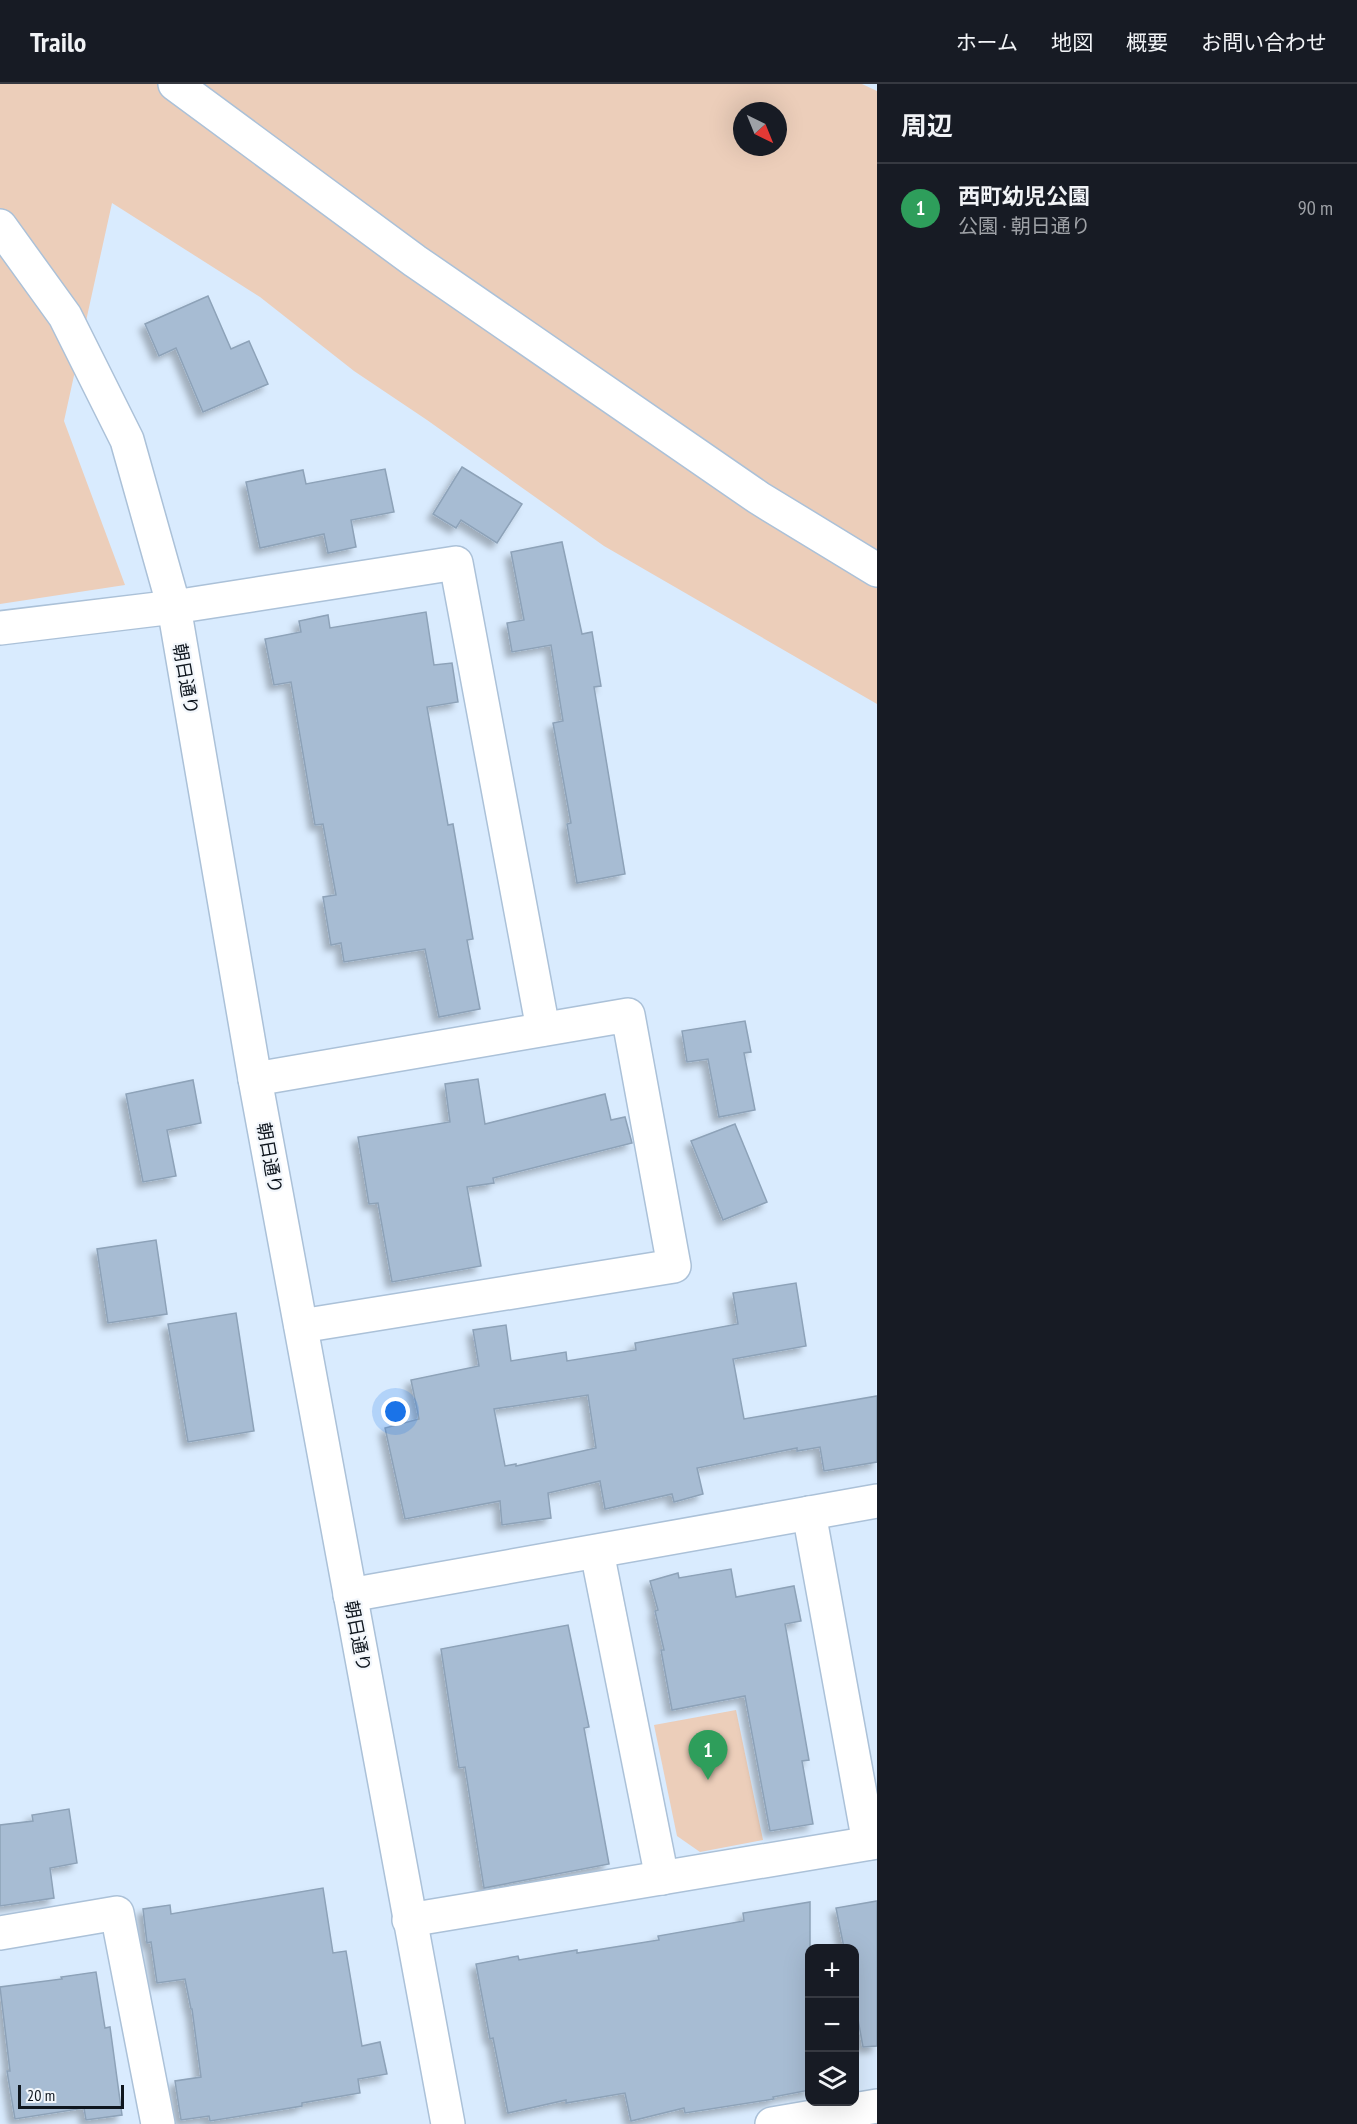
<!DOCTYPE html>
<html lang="ja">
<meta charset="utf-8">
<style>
:root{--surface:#171b24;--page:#20242c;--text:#f1f3f6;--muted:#9ea1a6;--line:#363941;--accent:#d93025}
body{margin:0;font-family:"PT Sans Narrow","Noto Sans JP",sans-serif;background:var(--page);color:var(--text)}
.controls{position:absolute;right:18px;bottom:18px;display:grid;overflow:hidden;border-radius:12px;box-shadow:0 6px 24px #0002}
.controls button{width:54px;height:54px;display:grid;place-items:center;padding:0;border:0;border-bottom:2px solid var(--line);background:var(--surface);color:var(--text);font:30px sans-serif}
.compass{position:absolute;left:733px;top:18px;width:54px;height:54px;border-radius:50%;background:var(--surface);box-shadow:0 6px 24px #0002;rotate:137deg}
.scale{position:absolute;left:18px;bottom:15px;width:106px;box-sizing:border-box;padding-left:6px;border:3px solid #0f161e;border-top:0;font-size:16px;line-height:21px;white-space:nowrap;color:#0f161e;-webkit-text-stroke:4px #f2f6fb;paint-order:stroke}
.you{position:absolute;left:396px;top:1328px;width:21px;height:21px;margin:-15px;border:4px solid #fff;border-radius:50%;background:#1a73e8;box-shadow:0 0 0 9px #1a73e833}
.badge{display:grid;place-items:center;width:39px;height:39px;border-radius:50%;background:var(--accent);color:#fff;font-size:20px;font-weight:700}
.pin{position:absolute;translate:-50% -50px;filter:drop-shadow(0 2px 3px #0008)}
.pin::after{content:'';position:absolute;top:32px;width:21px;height:18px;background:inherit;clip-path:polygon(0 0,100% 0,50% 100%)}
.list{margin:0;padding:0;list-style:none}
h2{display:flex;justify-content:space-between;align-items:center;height:78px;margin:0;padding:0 24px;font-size:26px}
h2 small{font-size:20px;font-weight:400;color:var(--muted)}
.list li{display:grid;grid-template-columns:39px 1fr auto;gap:18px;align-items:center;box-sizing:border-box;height:90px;padding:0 24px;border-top:2px solid var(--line)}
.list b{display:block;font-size:22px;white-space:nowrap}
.list p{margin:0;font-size:20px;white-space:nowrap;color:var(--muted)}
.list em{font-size:20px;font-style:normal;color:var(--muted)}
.icon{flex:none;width:33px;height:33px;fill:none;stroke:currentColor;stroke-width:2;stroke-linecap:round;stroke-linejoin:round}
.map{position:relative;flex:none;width:877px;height:2040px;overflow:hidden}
header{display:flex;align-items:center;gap:36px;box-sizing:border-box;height:84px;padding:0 30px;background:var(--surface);border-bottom:2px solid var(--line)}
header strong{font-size:28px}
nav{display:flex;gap:33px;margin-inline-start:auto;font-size:21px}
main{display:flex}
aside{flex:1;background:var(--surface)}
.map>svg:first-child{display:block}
.green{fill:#ecceba;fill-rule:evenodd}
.building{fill:#a7bcd3;stroke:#8da2b8;stroke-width:1.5;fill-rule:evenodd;filter:url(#shadow)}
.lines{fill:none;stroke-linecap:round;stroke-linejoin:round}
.minor-casing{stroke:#abc1d8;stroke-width:36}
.tertiary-casing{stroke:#abc1d8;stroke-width:36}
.minor{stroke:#fff;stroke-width:33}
.tertiary{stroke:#fff;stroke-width:33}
.labels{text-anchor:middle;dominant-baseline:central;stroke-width:4.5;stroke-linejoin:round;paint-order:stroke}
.street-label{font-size:18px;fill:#0f161e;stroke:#f2f6fb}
</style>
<header>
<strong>Trailo</strong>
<nav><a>ホーム</a><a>地図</a><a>概要</a><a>お問い合わせ</a></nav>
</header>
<main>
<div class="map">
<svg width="877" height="2040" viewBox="0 0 877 2040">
<defs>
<filter id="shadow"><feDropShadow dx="-5.5" dy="5.5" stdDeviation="3" flood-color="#0004"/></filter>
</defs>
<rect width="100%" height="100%" fill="#d9ebfe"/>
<!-- green -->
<g class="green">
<path d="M 0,0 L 862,0 L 877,7 L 877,620 L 604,462 L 427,336 L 354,287 L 260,213 L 112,119 L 64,337 L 125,501 L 0,520 ZM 742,27 L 778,27 L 778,63 L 742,63 Z"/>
<path d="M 736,1626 L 763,1756 L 700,1768 L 677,1752 L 654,1641 Z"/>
</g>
<!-- building -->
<g class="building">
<path d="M 208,212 L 231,265 L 249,257 L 268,300 L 203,328 L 176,264 L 159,272 L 145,240 Z"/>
<path d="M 462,383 L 522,420 L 497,459 L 461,436 L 456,444 L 433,430 Z"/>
<path d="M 385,385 L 394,428 L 351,436 L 356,463 L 328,469 L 324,450 L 260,464 L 246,398 L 303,386 L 306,400 Z"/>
<path d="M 562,458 L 582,550 L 592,548 L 601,602 L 594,603 L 625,790 L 577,799 L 567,740 L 571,739 L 553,639 L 563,637 L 551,561 L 512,568 L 507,539 L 524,536 L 511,468 Z"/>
<path d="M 426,528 L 434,581 L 452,579 L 458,618 L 427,623 L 448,741 L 453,740 L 473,855 L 467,856 L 480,925 L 439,933 L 425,865 L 344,878 L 341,859 L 331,861 L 323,813 L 336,811 L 323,740 L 315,741 L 291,598 L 274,601 L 265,555 L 301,548 L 299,537 L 328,531 L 330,544 Z"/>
<path d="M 745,937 L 751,968 L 744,969 L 755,1026 L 719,1033 L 708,975 L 687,978 L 682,947 Z"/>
<path d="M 478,995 L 485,1040 L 605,1010 L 611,1036 L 625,1033 L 632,1059 L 493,1094 L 494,1099 L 467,1103 L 481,1182 L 392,1198 L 378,1119 L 369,1120 L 358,1053 L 450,1038 L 445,1000 Z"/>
<path d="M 193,996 L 201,1039 L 167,1046 L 176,1092 L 143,1098 L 126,1010 Z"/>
<path d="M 735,1040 L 767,1118 L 723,1136 L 691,1057 Z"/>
<path d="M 156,1156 L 167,1230 L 108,1239 L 97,1165 Z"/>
<path d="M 796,1199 L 806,1262 L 733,1275 L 744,1335 L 877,1312 L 877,1378 L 824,1387 L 820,1363 L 797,1367 L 797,1364 L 697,1384 L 703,1410 L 674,1418 L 672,1410 L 605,1425 L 600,1397 L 548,1409 L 551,1434 L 502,1441 L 500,1417 L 405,1435 L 385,1344 L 419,1335 L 411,1296 L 479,1282 L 473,1246 L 506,1241 L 511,1277 L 566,1268 L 567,1277 L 636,1266 L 635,1259 L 738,1240 L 733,1209 ZM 588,1311 L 596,1364 L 516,1382 L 516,1380 L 505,1382 L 494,1325 Z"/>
<path d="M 236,1229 L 254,1347 L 188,1358 L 168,1240 Z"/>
<path d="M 731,1485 L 736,1513 L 794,1502 L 801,1537 L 785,1540 L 809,1676 L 802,1677 L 813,1740 L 770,1747 L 745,1612 L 672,1626 L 661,1566 L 664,1566 L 655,1527 L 658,1526 L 650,1497 L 678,1489 L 679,1494 Z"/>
<path d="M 568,1541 L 589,1643 L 584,1644 L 609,1780 L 484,1804 L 465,1683 L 459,1684 L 441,1565 Z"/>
<path d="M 69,1725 L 77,1779 L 50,1784 L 54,1814 L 0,1822 L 0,1741 L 33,1737 L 32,1731 Z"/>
<path d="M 323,1804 L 333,1869 L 346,1867 L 362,1962 L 380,1958 L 387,1990 L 358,1995 L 360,2009 L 302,2019 L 302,2022 L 210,2037 L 209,2032 L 181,2036 L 175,1997 L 201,1993 L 192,1925 L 191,1925 L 185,1895 L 157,1899 L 151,1858 L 147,1859 L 143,1825 L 170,1821 L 171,1830 Z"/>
<path d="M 877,1817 L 877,1962 L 863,1963 L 855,1919 L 855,1864 L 844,1864 L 836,1824 Z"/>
<path d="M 810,1818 L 810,2006 L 773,2013 L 774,2015 L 685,2029 L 684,2024 L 631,2037 L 625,2009 L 566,2019 L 566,2016 L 508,2029 L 493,1954 L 490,1955 L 476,1880 L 518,1872 L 519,1876 L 577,1866 L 577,1869 L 659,1856 L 658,1852 L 744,1837 L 743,1829 Z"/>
<path d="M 96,1888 L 105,1944 L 110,1943 L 122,2031 L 86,2036 L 84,2024 L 15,2035 L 7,1987 L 10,1987 L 0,1903 L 62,1895 L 61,1893 Z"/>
</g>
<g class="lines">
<!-- minor casing -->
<g class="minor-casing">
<g id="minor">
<path d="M 175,0 L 415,177 L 759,414 L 877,486"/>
<path d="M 0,544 L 174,523 L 456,479 L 543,945"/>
<path d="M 255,995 L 628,931 L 674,1182 L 301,1242"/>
<path d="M 809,1429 L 869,1759"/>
<path d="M 597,1468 L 662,1794"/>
<path d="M 350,1511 L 877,1417"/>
<path d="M 409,1836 L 877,1758"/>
<path d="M 0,1849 L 117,1829 L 158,2040"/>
<path d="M 772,2040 L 877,2022"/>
</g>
</g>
<!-- tertiary casing -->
<g class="tertiary-casing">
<path id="tertiary" d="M 0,142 L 65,232 L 127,356 L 174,523 L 255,995 L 448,2040"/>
</g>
<!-- minor -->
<use href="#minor" class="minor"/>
<!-- tertiary -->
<use href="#tertiary" class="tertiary"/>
</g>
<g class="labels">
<!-- street labels -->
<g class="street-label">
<text transform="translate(186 595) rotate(80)">朝日通り</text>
<text transform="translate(270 1074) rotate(80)">朝日通り</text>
<text transform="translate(358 1552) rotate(79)">朝日通り</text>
</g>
</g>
</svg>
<div class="controls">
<button>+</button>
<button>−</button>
<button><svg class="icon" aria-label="layers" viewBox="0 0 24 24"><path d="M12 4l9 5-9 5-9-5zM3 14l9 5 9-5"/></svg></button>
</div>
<svg class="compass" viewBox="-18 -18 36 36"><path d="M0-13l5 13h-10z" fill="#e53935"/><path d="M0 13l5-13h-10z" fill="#9ea1a6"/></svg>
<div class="scale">20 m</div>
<div class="you"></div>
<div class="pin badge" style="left:708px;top:1696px;background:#2e9e5b">1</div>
</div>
<aside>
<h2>周辺<small></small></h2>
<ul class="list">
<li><span class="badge" style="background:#2e9e5b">1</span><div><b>西町幼児公園</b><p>公園 · 朝日通り</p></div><em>90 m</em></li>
</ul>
</aside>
</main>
